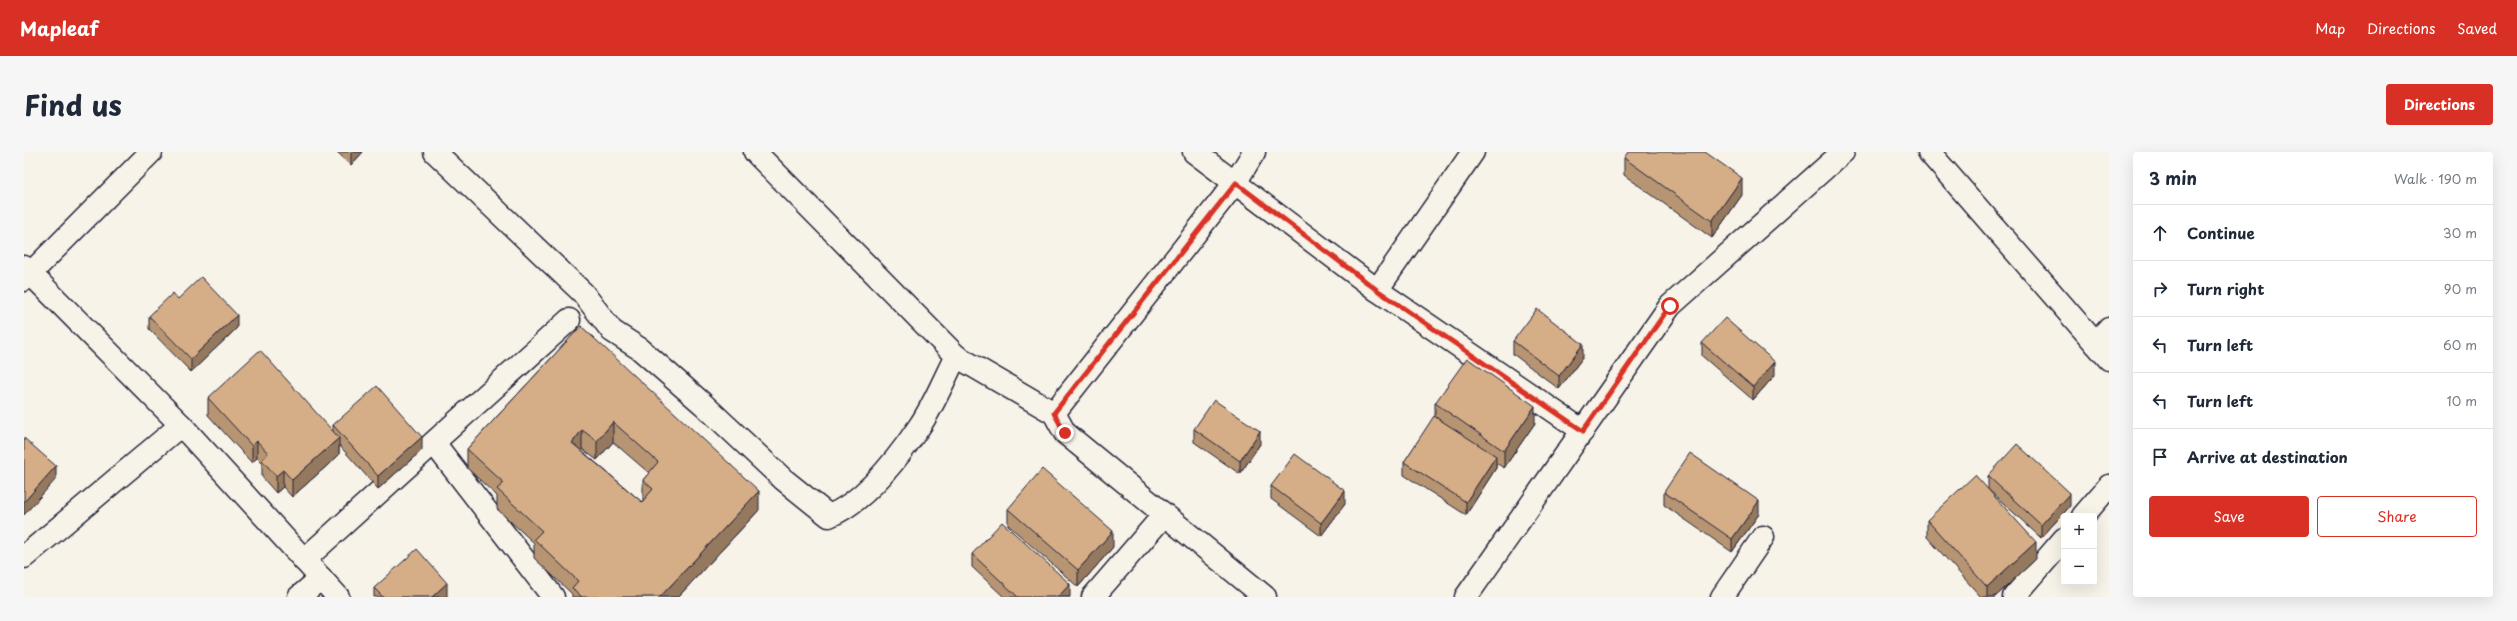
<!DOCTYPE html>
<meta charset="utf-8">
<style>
:root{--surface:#fff;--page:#f6f6f7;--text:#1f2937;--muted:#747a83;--line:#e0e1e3;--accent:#d93025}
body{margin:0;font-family:"Playpen Sans",sans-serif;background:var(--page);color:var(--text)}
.controls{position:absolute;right:12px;bottom:12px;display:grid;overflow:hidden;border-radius:4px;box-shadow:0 4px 16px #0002}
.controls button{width:36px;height:36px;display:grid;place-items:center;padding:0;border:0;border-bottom:1px solid var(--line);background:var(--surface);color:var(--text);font:20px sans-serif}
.stop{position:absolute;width:12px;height:12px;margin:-9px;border:3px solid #d93025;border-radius:50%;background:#fff}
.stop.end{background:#d93025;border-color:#fff;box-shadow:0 1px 4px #0008}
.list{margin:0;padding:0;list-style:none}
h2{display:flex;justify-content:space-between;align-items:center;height:52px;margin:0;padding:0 16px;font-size:17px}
h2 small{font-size:13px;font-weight:400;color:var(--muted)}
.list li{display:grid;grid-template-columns:26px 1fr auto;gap:12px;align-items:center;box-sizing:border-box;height:56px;padding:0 16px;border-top:1px solid var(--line)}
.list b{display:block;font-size:15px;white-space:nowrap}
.list em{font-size:13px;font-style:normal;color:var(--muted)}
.actions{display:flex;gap:8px;padding:12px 16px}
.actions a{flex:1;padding:9px 0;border:1px solid var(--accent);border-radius:4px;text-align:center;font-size:14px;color:var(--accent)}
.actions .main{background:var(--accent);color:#fff}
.icon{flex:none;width:22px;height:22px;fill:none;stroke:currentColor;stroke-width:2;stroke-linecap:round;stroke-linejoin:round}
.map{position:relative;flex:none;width:2085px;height:445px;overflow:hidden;border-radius:4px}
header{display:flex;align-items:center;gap:24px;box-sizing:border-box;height:56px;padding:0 20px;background:var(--accent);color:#fff}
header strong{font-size:19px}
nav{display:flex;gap:22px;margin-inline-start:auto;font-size:14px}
.intro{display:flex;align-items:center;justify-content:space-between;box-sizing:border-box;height:96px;padding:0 24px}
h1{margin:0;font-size:28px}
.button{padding:10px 18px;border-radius:4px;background:var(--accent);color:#fff;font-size:14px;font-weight:700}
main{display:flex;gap:24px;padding:0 24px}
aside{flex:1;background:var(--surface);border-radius:4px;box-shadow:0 4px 16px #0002}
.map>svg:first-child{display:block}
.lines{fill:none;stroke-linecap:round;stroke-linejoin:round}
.minor-casing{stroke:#22223b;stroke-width:25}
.minor{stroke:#f7f3e8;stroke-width:22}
.wall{fill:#b79573;stroke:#22223b;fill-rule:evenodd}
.shaded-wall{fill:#95795e;stroke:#22223b}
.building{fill:#d5ad86;stroke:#22223b;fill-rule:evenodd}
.route{stroke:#d93025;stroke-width:5}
</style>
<header>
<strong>Mapleaf</strong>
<nav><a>Map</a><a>Directions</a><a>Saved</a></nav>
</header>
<div class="intro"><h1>Find us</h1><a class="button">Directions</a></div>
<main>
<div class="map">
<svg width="2085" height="445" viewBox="0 0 2085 445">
<rect width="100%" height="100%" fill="#f7f3e8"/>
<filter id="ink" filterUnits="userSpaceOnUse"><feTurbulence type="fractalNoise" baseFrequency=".025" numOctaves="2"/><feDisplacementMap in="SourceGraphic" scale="8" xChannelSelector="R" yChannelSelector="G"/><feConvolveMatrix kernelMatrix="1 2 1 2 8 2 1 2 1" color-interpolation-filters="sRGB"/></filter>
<g filter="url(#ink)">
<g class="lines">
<!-- minor casing -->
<g class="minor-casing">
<g id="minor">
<path d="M 411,0 L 559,141 L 588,179 L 616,197 L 679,252 L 759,327 L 805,364 C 840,350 874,306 895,275 C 910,253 920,227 932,204 L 1030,261 L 1041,281 L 1241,445"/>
<path d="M 731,0 L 932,204"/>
<path d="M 1170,0 L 1353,138 L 1559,279"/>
<path d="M 1905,0 L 2085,207"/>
<path d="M 0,115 L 157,273 L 314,445"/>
<path d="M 0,128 L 127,0"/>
<path d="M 1353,138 L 1449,0"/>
<path d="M 2072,192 L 2085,177"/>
<path d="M 1030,261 L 1211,31 L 1230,0"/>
<path d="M 410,291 L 529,445"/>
<path d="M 2059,364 L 2085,334"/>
<path d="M 0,405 L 157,273"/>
<path d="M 280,408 L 545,168"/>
<path d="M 275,445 L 297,426"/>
<path d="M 1069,445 L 1139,364"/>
<path d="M 1442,445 L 1646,154 L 1819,0"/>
<path d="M 1698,445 L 1739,385"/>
<path d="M 1990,445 L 2040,387"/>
</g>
</g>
<!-- minor -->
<use href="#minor" class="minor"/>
</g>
<!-- wall -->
<g class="wall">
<path d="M 313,0 L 339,0 L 327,13 Z"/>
<path d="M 1600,6 L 1718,43 L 1688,86 L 1600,23 Z"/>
<path d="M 154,147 L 213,176 L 167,220 L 125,177 L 125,164 Z"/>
<path d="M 557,174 L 735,358 L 654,445 L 548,445 L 548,442 L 510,406 L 510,391 L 473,357 L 473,344 L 443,316 L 443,297 ZM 589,290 L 625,321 L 619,328 L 619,348 L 618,350 L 557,298 L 558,297 L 573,308 Z"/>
<path d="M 1489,189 L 1559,205 L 1535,237 L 1489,202 Z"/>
<path d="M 1678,191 L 1751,223 L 1729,248 L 1678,204 Z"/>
<path d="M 184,246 L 309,279 L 309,273 L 398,298 L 354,337 L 315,293 L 315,303 L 268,345 L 259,335 L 252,341 L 238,325 L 238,311 L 233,306 L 228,311 L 184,263 Z"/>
<path d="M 1411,251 L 1511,271 L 1480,316 L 1472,311 L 1472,316 L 1442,363 L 1380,323 L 1380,310 L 1411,264 Z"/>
<path d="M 1170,277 L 1236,292 L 1216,322 L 1170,290 Z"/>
<path d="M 1964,324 L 2046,354 L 2017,386 L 1964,337 Z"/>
<path d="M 1247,334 L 1321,352 L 1297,384 L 1247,347 Z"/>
<path d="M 1640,340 L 1735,362 L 1708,400 L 1640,353 Z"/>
<path d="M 984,357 L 1089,395 L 1054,435 L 984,373 Z"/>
<path d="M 1903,368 L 2012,407 L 1971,445 L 1957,445 L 1903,385 Z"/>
<path d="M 948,402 L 1046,445 L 980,445 L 948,415 Z"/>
<path d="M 350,436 L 423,444 L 423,445 L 350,445 Z"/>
</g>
<!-- shaded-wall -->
<g class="shaded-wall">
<path d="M 327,0 L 339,0 L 327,13 Z"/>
<path d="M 1718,26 L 1718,43 L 1688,86 L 1688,69 Z"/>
<path d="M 213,163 L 213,176 L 167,220 L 167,207 Z"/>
<path d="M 1559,192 L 1559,205 L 1535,237 L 1535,224 Z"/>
<path d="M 1751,210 L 1751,223 L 1729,248 L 1729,235 Z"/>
<path d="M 1511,254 L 1511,271 L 1480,316 L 1480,299 Z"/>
<path d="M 589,270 L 589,290 L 573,308 L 573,289 Z"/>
<path d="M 558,278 L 558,297 L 548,310 L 548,291 Z"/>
<path d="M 1236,279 L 1236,292 L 1216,322 L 1216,309 Z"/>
<path d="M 398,285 L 398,298 L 354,337 L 354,324 Z"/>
<path d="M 315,286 L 315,303 L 268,345 L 268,328 Z"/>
<path d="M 233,289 L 233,306 L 228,311 L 228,294 Z"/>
<path d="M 1472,304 L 1472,316 L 1442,363 L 1442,350 Z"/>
<path d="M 32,314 L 32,327 L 0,363 L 0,350 Z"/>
<path d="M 259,318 L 259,335 L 252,341 L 252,324 Z"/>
<path d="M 735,339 L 735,358 L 654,445 L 636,445 Z"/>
<path d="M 1321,339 L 1321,352 L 1297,384 L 1297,371 Z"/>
<path d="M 2046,341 L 2046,354 L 2017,386 L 2017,373 Z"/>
<path d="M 1735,349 L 1735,362 L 1708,400 L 1708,387 Z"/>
<path d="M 1089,379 L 1089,395 L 1054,435 L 1054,418 Z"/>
<path d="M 2012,390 L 2012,407 L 1971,445 L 1963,445 L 1963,435 Z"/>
<path d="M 423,431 L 423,445 L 408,445 Z"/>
<path d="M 1046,432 L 1046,445 L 1034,445 Z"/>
</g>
<!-- building -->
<g class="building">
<path d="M 1604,0 L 1681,0 L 1718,26 L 1688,69 L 1600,6 Z"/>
<path d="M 177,125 L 213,163 L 167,207 L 125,164 L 149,141 L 154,147 Z"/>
<path d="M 1513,157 L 1559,192 L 1535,224 L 1489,189 Z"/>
<path d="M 1701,166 L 1751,210 L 1729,235 L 1678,191 Z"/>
<path d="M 557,174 L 735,339 L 636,445 L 558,445 L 548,436 L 554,429 L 510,387 L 518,379 L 473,337 L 480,331 L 443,297 ZM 589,270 L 634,310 L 619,328 L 629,337 L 618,350 L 548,291 L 558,278 L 573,289 Z"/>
<path d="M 236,198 L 315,286 L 268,328 L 259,318 L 252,324 L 238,308 L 244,301 L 233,289 L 228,294 L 184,246 Z"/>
<path d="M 1443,206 L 1511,254 L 1480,299 L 1411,251 Z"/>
<path d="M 353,234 L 398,285 L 354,324 L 309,273 Z"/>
<path d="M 1190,248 L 1236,279 L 1216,309 L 1170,277 Z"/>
<path d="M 1410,264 L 1472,304 L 1442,350 L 1380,310 Z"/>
<path d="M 0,286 L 32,314 L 0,350 Z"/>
<path d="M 1993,292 L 2046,341 L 2017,373 L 1964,324 Z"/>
<path d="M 1666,301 L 1735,349 L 1708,387 L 1640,340 Z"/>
<path d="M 1271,302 L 1321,339 L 1297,371 L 1247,334 Z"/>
<path d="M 1018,317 L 1089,379 L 1054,418 L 984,357 Z"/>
<path d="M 1951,323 L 2012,390 L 1963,435 L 1903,368 Z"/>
<path d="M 978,370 L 1046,432 L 1034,445 L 994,445 L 948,402 Z"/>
<path d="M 393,397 L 423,431 L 408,445 L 359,445 L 350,436 Z"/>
</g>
</g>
<g class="lines" filter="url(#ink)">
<!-- route -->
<path class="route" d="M 1041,281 L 1030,261 L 1212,31 L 1353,138 L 1559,279 L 1646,154"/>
</g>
</svg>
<div class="controls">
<button>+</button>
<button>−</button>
</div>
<div class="stop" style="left:1646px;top:154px"></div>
<div class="stop end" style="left:1041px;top:281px"></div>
</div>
<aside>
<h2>3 min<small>Walk · 190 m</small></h2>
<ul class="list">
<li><svg class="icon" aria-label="ahead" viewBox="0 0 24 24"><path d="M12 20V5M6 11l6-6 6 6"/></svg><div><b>Continue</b></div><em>30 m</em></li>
<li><svg class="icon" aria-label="right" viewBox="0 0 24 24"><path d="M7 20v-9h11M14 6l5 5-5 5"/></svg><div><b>Turn right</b></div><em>90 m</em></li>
<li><svg class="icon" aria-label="left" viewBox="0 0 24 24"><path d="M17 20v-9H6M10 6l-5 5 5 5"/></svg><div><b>Turn left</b></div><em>60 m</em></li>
<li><svg class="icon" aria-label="left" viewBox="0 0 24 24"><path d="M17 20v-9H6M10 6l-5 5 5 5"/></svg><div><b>Turn left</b></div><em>10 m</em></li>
<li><svg class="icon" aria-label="arrive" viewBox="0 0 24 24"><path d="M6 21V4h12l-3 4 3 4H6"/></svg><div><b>Arrive at destination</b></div></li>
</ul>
<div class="actions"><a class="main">Save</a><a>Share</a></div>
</aside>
</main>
